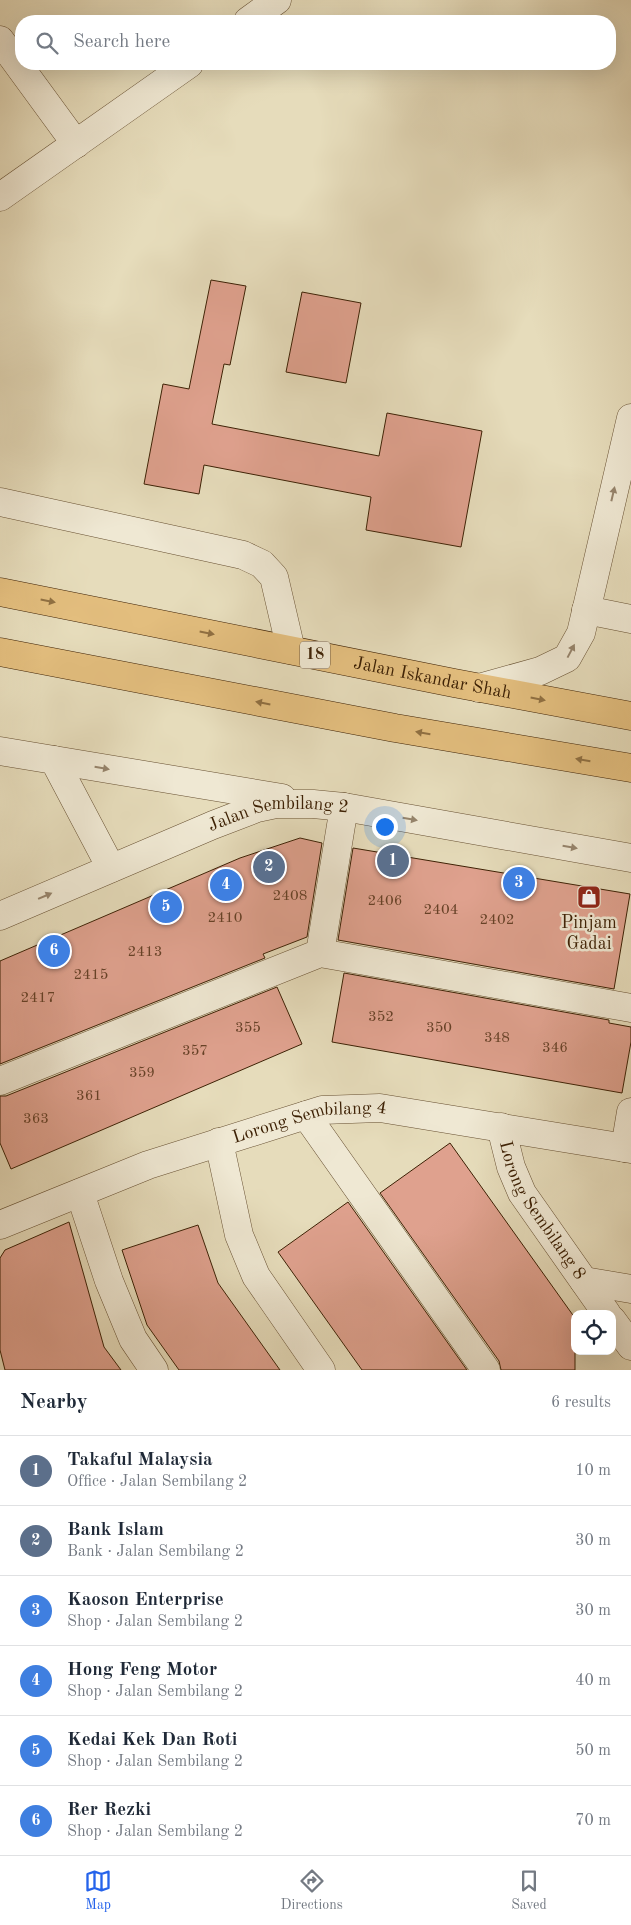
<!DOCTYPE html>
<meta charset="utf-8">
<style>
:root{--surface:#fff;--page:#f2f2f3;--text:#1f2937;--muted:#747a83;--line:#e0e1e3;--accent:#2563eb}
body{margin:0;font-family:"Old Standard TT",serif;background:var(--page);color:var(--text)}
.controls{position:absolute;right:15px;bottom:15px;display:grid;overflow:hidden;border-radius:10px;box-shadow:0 5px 20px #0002}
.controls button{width:45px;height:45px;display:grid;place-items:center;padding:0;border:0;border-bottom:1px solid var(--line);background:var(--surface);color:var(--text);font:25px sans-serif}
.you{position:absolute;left:384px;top:826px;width:18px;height:18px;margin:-12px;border:4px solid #fff;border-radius:50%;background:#1a73e8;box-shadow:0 0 0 8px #1a73e833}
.badge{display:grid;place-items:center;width:32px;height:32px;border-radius:50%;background:var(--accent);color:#fff;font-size:16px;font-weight:700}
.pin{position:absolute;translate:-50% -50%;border:2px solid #fff;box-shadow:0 1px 5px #0006}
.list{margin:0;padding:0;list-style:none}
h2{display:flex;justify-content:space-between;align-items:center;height:65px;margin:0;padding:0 20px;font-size:21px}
h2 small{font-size:16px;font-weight:400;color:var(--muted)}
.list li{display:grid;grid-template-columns:32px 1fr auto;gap:15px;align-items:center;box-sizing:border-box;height:70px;padding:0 20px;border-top:1px solid var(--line)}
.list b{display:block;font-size:19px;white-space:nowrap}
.list p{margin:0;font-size:16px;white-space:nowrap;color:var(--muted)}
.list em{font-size:16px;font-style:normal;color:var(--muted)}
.icon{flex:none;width:28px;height:28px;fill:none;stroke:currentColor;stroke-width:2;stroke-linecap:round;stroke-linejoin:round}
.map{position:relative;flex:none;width:631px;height:1370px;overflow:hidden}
.search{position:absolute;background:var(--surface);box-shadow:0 5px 20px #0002;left:15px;right:15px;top:15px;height:55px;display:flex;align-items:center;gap:12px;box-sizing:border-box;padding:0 18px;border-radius:20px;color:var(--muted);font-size:19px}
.sheet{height:485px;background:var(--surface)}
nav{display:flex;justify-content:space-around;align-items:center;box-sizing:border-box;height:70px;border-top:1px solid var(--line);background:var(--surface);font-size:14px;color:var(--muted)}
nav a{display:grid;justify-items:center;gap:2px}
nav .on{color:var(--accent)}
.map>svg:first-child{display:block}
.building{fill:#dfa18e;stroke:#3d2105}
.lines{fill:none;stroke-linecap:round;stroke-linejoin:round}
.minor-casing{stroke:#675032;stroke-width:29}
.major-casing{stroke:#3d2105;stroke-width:29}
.minor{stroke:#efe8d3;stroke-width:28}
.major{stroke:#e3be7e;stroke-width:28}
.oneway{fill:#96846c}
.oneway2{fill:#907042}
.labels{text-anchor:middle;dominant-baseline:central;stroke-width:5;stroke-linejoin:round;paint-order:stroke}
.number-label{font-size:15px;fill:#664127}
.shield{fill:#efe8d3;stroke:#725d43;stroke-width:1}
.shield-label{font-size:16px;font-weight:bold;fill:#3d2105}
.street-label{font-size:18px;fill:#3d2105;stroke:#efe8d3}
.poi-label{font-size:18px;fill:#3d2105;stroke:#efe8d3}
</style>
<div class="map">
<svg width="631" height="1370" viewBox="0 0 631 1370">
<rect width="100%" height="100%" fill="#e6dcbb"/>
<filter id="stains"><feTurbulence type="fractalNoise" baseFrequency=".004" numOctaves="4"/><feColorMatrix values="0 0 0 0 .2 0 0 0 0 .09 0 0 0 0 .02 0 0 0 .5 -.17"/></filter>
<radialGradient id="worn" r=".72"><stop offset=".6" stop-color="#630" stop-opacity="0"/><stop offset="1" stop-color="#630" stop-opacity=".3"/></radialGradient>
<!-- building -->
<g class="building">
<path d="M 211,280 L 246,286 L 230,365 L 224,364 L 212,424 L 379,456 L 387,413 L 482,431 L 461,547 L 366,530 L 371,497 L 204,465 L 199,494 L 144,484 L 163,384 L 189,389 Z"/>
<path d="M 302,292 L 361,303 L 346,383 L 286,372 Z"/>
<path d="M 300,838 L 322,843 L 307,937 L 263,954 L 265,958 L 0,1064 L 0,961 L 240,858 Z"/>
<path d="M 353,848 L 630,894 L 614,989 L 338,940 Z"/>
<path d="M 344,973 L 609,1020 L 609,1023 L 631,1027 L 631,1042 L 622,1093 L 332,1042 Z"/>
<path d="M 277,987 L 302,1044 L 11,1169 L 0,1143 L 0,1096 L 6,1096 Z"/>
<path d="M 450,1143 L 575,1318 L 575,1370 L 501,1370 L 499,1361 L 380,1193 Z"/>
<path d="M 348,1202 L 467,1370 L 362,1370 L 278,1252 Z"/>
<path d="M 69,1222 L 104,1347 L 121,1370 L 5,1370 L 0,1350 L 0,1258 L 5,1250 Z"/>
<path d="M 198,1225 L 218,1283 L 280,1370 L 179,1370 L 147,1325 L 122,1250 Z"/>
</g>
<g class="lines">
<!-- minor casing -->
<g class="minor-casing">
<g id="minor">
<path d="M 248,21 L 277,0"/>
<path d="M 0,40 L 76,144"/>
<path d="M 0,197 L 189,64"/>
<path d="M 0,502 L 243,555 L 262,564 L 274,577 L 291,650"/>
<path d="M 586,610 L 631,619"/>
<path d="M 479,688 L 540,671 L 567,658 L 581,633 L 631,418"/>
<path d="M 0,751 L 54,760 L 111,868"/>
<path d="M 54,760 L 282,798"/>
<path id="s1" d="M 0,916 L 213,825 L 257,808 L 276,804 L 313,804 L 344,807 L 631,858"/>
<path d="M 320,953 L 344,807"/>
<path d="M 0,1081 L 320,953 L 631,1008"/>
<path d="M 306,1115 L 486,1370"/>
<path id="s2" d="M 501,1127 L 511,1167 L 522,1193 L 607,1314"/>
<path d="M 219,1142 L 239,1235 L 256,1276 L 321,1370"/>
<path d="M 625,1148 L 631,1112"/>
<path d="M 80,1193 L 109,1281 L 133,1339 L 154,1370"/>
<path id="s3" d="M 0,1225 L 148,1165 L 322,1110 L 380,1108 L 631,1149"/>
<path d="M 584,1281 L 631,1289"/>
<path d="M 612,1320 L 631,1346"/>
</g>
</g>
<!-- major casing -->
<g class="major-casing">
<g id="major">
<path id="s4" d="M 0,592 L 454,683 L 631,716"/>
<path d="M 0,652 L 395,728 L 631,768"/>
</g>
</g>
<!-- minor -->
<use href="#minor" class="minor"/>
<!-- major -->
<use href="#major" class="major"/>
</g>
<!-- one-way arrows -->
<defs><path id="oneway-solid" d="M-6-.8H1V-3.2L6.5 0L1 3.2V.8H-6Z" transform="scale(1.25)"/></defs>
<g class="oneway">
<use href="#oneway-solid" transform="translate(613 494) rotate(-77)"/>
<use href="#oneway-solid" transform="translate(571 651) rotate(-62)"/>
<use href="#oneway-solid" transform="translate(102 768) rotate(10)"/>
<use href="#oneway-solid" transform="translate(410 819) rotate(10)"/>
<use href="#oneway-solid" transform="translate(570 847) rotate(10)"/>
<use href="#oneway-solid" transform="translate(45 896) rotate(-23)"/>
</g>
<g class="oneway2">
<use href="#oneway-solid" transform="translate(48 601) rotate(11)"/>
<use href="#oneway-solid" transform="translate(207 633) rotate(11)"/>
<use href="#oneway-solid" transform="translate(538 699) rotate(11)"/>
<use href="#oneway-solid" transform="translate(263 703) rotate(-169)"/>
<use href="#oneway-solid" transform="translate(423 733) rotate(-170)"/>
<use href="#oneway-solid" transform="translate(583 760) rotate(-170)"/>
</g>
<!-- icons -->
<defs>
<g id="shop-square" transform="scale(1.25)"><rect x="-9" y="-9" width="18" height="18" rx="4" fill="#8f2418" stroke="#efe8d3"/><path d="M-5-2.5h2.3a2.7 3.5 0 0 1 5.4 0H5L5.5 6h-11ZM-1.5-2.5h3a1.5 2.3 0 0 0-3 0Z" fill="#fff"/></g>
</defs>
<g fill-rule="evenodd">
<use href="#shop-square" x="589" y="897"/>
</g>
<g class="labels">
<!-- number labels -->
<g class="number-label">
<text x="290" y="896">2408</text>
<text x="385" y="901">2406</text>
<text x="441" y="910">2404</text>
<text x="225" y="918">2410</text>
<text x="497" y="920">2402</text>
<text x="145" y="952">2413</text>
<text x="91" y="975">2415</text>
<text x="38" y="998">2417</text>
<text x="381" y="1017">352</text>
<text x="248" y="1028">355</text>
<text x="439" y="1028">350</text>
<text x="497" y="1038">348</text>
<text x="555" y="1048">346</text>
<text x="195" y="1051">357</text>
<text x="142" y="1073">359</text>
<text x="89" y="1096">361</text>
<text x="36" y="1119">363</text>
</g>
<!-- shield labels -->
<rect class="shield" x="300" y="641.5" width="30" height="27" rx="4"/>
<g class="shield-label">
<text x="315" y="655">18</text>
</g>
<!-- street labels -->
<g class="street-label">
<text stroke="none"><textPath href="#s4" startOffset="441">Jalan Iskandar Shah</textPath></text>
<text stroke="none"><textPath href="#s1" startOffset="299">Jalan Sembilang 2</textPath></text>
<text stroke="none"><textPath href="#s3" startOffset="328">Lorong Sembilang 4</textPath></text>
<text stroke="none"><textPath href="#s2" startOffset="94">Lorong Sembilang 8</textPath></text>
</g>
<!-- poi labels -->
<g class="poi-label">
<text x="589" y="923">Pinjam<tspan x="589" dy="21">Gadai</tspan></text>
</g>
</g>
<rect width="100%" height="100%" filter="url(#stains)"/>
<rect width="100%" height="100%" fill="url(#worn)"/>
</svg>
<div class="controls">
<button><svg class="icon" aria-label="locate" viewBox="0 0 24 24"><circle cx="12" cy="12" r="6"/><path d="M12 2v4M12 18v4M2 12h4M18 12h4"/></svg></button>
</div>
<div class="you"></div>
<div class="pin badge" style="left:393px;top:861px;background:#5c6f8a">1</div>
<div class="pin badge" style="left:269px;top:867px;background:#5c6f8a">2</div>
<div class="pin badge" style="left:519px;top:883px;background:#3f7fe0">3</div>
<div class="pin badge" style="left:226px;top:885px;background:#3f7fe0">4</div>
<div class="pin badge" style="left:166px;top:907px;background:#3f7fe0">5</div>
<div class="pin badge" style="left:54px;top:951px;background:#3f7fe0">6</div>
<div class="search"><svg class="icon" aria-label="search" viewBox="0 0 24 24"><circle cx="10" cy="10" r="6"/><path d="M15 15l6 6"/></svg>Search here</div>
</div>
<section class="sheet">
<h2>Nearby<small>6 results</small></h2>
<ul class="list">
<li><span class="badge" style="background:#5c6f8a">1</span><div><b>Takaful Malaysia</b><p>Office · Jalan Sembilang 2</p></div><em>10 m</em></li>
<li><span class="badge" style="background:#5c6f8a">2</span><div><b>Bank Islam</b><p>Bank · Jalan Sembilang 2</p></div><em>30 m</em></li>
<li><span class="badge" style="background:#3f7fe0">3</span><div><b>Kaoson Enterprise</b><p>Shop · Jalan Sembilang 2</p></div><em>30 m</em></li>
<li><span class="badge" style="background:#3f7fe0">4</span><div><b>Hong Feng Motor</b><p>Shop · Jalan Sembilang 2</p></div><em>40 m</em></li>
<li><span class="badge" style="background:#3f7fe0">5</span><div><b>Kedai Kek Dan Roti</b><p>Shop · Jalan Sembilang 2</p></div><em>50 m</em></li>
<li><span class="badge" style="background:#3f7fe0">6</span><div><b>Rer Rezki</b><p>Shop · Jalan Sembilang 2</p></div><em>70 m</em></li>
</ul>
</section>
<nav>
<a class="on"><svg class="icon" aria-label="map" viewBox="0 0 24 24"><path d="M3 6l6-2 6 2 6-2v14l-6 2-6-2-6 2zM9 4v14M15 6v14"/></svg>Map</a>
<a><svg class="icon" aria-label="directions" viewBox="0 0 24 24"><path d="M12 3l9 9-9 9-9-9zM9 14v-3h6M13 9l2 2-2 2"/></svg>Directions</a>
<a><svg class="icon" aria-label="saved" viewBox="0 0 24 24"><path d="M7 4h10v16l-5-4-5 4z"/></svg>Saved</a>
</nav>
